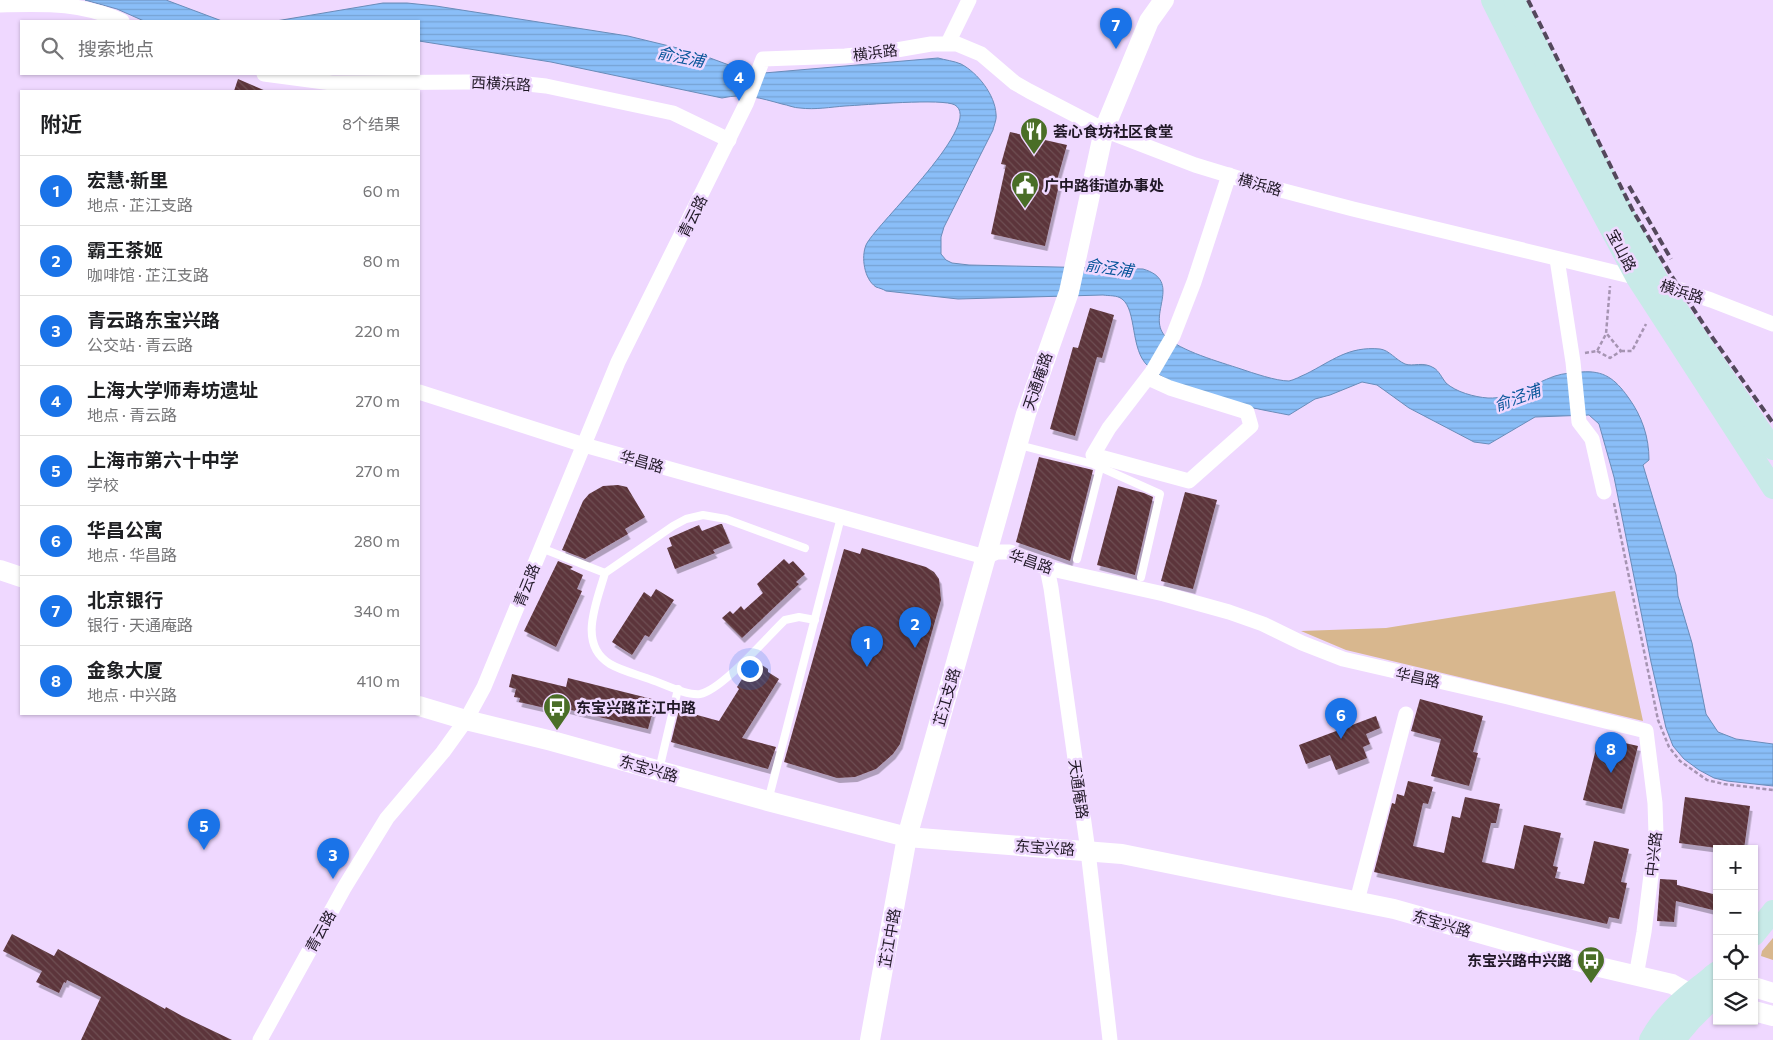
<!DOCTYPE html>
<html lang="zh">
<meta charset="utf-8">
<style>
:root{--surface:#fff;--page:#f2f2f2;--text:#202124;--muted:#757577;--line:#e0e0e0;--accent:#1a73e8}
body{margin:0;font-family:Commissioner,"Noto Sans SC",sans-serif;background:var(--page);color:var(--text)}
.controls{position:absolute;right:15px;bottom:15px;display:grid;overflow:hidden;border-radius:0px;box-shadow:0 1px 4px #0004}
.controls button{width:45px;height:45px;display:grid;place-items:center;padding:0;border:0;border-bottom:1px solid var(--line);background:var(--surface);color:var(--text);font:25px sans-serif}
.you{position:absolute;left:749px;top:668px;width:18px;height:18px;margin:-12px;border:4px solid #fff;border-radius:50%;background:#1a73e8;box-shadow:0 0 0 8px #1a73e833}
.badge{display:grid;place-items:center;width:32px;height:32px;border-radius:50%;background:var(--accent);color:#fff;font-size:16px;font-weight:700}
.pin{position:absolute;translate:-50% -41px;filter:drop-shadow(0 1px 2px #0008)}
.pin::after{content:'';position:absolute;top:26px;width:18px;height:15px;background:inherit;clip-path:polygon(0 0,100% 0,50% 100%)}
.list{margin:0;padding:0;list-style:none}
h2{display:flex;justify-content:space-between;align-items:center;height:65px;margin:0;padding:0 20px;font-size:21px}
h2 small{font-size:16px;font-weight:400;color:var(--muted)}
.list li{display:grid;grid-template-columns:32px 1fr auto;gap:15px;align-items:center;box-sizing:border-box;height:70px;padding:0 20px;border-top:1px solid var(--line)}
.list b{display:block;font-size:19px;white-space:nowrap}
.list p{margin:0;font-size:16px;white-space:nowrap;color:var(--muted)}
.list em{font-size:16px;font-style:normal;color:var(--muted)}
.icon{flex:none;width:28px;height:28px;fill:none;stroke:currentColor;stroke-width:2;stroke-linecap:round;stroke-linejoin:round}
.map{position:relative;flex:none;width:1773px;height:1040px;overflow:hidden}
.search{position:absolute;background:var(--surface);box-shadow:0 1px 4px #0004;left:20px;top:20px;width:400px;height:55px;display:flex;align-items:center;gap:12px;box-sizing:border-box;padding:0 18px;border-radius:0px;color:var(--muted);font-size:19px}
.panel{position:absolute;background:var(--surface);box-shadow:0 1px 4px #0004;left:20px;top:90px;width:400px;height:625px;border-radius:0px}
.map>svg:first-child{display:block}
.green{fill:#d8b78e}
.water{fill:url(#water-rules);stroke:#6a8cb9}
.building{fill:url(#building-back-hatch);filter:url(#shadow)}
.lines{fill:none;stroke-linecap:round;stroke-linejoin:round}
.path{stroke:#a694b2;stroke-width:2.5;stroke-dasharray:4 2.5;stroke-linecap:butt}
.service{stroke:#fff;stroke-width:8}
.minor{stroke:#fff;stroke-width:15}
.tertiary{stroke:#fff;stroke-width:20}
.secondary{stroke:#c8eae8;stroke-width:22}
.rail{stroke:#54485c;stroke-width:4;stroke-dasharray:8 4;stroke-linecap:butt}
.labels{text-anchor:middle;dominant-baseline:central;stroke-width:5;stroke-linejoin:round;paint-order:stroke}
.street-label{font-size:15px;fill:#201826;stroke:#efd8ff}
.poi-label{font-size:15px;font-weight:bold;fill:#201826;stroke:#efd8ff;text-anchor:start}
.water-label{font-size:16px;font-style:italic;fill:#08569a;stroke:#efd8ff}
</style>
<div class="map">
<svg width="1773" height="1040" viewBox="0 0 1773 1040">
<defs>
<pattern id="water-rules" width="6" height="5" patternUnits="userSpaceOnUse" patternTransform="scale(1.25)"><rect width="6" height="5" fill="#8abef8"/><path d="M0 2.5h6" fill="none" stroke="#77a3d4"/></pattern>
<pattern id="building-back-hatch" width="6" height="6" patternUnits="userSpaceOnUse" patternTransform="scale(1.25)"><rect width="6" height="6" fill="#5c343a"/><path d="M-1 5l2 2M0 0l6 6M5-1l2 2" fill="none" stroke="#6f4f54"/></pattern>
<filter id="shadow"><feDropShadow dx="2.5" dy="5" stdDeviation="0" flood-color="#0004"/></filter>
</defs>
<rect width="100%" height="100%" fill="#efd8ff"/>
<!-- green -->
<g class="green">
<path d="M 1615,591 L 1643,721 L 1346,650 L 1301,631 L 1386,628 Z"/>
<path d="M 1773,938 L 1773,960 L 1761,956 L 1762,951 Z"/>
</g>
<!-- water -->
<g class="water">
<path d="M 85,0 L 166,0 L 222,21 L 144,21 L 117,9 Z"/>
<path d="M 383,3 L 407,3 L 436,6 L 628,36 L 694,52 L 745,71 L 764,73 L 938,58 C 945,60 954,61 961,64 C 978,73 995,95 996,114 C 997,119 994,125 993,130 L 944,227 L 941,237 L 941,254 L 946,260 L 952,263 L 969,265 L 1143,269 C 1184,281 1146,315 1165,336 C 1180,351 1220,362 1241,369 C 1253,373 1276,381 1289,381 C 1294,380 1301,376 1306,374 C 1332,361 1348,346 1380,349 C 1389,350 1396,360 1405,364 C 1413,367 1423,361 1434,368 C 1439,371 1442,378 1446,383 C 1456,392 1474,397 1488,398 C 1513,399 1532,384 1555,376 C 1564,373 1573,373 1581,372 C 1604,370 1615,379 1628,397 C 1642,416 1649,437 1649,460 L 1643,465 L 1676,575 L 1678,596 L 1692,643 L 1706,714 L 1718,732 L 1736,739 L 1773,744 L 1773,786 L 1727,781 L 1714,778 L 1699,770 L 1684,759 L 1673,746 L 1666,728 L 1651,662 L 1614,477 L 1599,424 L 1589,415 L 1535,417 L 1489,444 L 1474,442 L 1409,408 L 1377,385 L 1362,382 L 1330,395 L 1315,399 L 1289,415 C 1247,407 1180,395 1148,366 C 1130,350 1137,310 1122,299 C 1117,295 1109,296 1103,295 L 958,299 L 886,291 C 883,289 879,288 876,287 C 864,279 861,257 866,245 C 875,225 985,124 955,105 C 943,98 864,105 845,106 C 831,107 815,110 800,108 C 794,108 788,105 782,104 C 760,98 745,93 722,98 L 551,62 L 419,41 L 419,21 L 276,21 Z"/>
</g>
<!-- building -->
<g class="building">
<path d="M 238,79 L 266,91 L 234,91 Z"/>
<path d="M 1010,132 L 1067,145 L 1056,184 L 1059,185 L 1045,246 L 991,234 L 1006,165 L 1001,164 Z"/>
<path d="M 1090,308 L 1114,315 L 1102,358 L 1097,357 L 1075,436 L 1050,429 L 1073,347 L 1078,348 Z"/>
<path d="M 1039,457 L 1093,470 L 1070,561 L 1016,542 Z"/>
<path d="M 618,485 L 627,487 L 645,517 L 625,529 L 628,534 L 585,559 L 562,550 L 583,501 L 589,494 L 603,486 Z"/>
<path d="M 1118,486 L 1144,493 L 1153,497 L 1135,575 L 1097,565 Z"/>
<path d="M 1185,492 L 1217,500 L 1193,589 L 1161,581 Z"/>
<path d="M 720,524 L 722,524 L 730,543 L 713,550 L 715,553 L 675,569 L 667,548 L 672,546 L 669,538 L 699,525 L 702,531 Z"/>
<path d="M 862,548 L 926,567 L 934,572 L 939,579 L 941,600 L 900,744 L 893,754 L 876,769 L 855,777 L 837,778 L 784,762 L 844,549 L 860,554 Z"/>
<path d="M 784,559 L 789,564 L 793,561 L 805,574 L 796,582 L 799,584 L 742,638 L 722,618 L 730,611 L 733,614 L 741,606 L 744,610 L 763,593 L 757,584 Z"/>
<path d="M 558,561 L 573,567 L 570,569 L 583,575 L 577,589 L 582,591 L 556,647 L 524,631 Z"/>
<path d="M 656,589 L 674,600 L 649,637 L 645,635 L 632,655 L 612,642 L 644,592 L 651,597 Z"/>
<path d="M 754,660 L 768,669 L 768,672 L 779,679 L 742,738 L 776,747 L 768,769 L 671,742 L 679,710 L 719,721 L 739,689 L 737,687 Z"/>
<path d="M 512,674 L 566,687 L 568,678 L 656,700 L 648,729 L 559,707 L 558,711 L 519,702 L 520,698 L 514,697 L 516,689 L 509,687 Z"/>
<path d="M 1420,699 L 1483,716 L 1473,752 L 1478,753 L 1469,786 L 1431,776 L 1441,739 L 1411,731 Z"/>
<path d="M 1376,716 L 1380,728 L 1366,734 L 1370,744 L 1363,747 L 1367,758 L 1336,770 L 1330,755 L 1306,764 L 1299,745 Z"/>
<path d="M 1599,737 L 1638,746 L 1622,809 L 1583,800 Z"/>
<path d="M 1408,781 L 1433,787 L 1428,804 L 1423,803 L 1413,846 L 1444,853 L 1452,816 L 1460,818 L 1465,797 L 1500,804 L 1496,823 L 1491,823 L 1482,862 L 1514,869 L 1524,825 L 1561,833 L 1553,866 L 1558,867 L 1555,878 L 1584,884 L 1594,841 L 1629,849 L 1621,882 L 1627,883 L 1619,919 L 1609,917 L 1607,924 L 1374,872 L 1392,803 L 1395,804 L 1397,794 L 1404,796 Z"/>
<path d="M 1685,797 L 1750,806 L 1744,849 L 1724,849 L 1679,843 Z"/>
<path d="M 1660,879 L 1677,880 L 1677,885 L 1717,895 L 1717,911 L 1676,901 L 1674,922 L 1657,921 Z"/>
<path d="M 12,934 L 54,956 L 58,949 L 165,1009 L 166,1007 L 182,1016 L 232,1040 L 81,1040 L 101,997 L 67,980 L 66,983 L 64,982 L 59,993 L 36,982 L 42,971 L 3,951 Z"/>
</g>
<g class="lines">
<!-- path -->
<g class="path">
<path d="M 1597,351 L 1610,358 L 1621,351 L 1607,334"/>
<path d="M 1621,351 L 1632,351 L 1646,324"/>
<path d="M 1585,353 L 1597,351 L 1606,334 L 1610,286"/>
<path d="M 1614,503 L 1658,720 L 1669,747 L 1680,761 L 1707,780 L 1724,784 L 1773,790"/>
</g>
<!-- service -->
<g class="service">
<path d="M 1019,445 L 1093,464 L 1160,494 L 1141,577"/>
<path d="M 541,548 L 605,573"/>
<path d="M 805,548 L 726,519 L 703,515 L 686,519 L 673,526 L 605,573 C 597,602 577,644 610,664 C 622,671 639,675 652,680 C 664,684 687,696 700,694 C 722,690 767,637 785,620 L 799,617 L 815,620"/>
<path d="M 1077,559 L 1100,468"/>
<path d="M 659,770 L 678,689"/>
<path d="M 768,801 L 841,517"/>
</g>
<!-- minor -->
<g class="minor">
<path d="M 0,5 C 44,4 81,2 122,21"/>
<path d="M 948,43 L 969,0"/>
<path d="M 264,74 L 332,83 L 466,82 L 508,82 L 546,86 L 673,113 L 729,140"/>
<path d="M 1557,259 L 1573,362 L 1579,422 L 1592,439 L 1604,492"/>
<path d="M 1148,378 L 1170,388 L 1247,412 L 1251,426 L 1189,481 L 1093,455 L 1109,428 L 1152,372 L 1173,336 L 1194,282 L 1229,175"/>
<path d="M 419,392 L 584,445 L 985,557 L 997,552 L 1010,552 L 1047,568 L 1164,594 L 1229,612 L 1263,624 L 1302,643 L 1343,659 L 1508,697 L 1646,731 L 1655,803 L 1656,834 L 1644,932 L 1636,976"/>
<path d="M 1047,568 L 1051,588 L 1088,851 L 1110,1040"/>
<path d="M 1357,901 L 1406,714"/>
<path d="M 260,1040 L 344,888 L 387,818 L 443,752 L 466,720 L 484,687 L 618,362 L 746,104 L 763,59 L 845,56 L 885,52 L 931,44 L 957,44 L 981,54 L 1015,83 L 1029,91 L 1104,130 L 1195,165 L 1254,183 L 1353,209 L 1659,283 L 1711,300 L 1773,324"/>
</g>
<!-- tertiary -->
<g class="tertiary">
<path d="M 0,570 L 21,577"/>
<path d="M 419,706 L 466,720 L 552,741 L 768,801 L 907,837 L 1122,854 L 1394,909 L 1595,966 L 1672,984 L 1689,993 L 1705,997"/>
<path d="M 1754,987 L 1773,993"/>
<path d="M 1754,1011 L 1773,1016"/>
<path d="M 870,1040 L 907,837 L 1026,414 L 1069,292 L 1104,130 L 1149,21 L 1164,0"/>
</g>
<!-- secondary -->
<g class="secondary">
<path d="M 1492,0 L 1544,104 L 1637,278 L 1773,488"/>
<path d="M 1514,0 L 1659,283 L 1773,449"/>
<path d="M 1754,935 L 1773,911"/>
<path d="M 1650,1040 C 1668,1007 1690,995 1717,972"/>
<path d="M 1674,1040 L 1691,1020 L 1712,999 L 1713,975"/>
</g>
<!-- rail -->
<g class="rail">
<path d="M 1528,0 L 1632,209 L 1671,275 L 1712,337 L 1773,423"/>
<path d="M 1629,186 L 1671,259"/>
</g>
</g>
<!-- icons -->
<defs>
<g id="restaurant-pin" transform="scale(1.4375)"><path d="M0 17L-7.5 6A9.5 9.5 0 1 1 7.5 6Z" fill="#4a6e27" stroke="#efd8ff"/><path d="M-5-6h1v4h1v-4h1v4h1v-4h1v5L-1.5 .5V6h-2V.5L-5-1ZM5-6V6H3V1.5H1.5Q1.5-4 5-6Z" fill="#fff"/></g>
<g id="civic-pin" transform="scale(1.4375)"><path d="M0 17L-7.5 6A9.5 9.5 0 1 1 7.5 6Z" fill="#4a6e27" stroke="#efd8ff"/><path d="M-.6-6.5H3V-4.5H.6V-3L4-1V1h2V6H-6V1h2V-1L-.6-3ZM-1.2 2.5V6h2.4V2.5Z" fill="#fff"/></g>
<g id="bus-pin" transform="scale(1.4375)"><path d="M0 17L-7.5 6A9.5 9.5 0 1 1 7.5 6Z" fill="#4a6e27" stroke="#efd8ff"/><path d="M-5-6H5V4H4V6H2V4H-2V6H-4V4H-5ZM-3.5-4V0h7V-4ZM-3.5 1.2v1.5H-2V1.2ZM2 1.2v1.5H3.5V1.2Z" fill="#fff"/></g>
</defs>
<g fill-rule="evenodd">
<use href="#restaurant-pin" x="1034" y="131"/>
<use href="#civic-pin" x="1025" y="185"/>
<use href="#bus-pin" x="557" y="707"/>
<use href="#bus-pin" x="1591" y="960"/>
</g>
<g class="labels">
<!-- street labels -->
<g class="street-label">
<text transform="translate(875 52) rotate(-7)">横浜路</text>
<text transform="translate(501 83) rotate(3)">西横浜路</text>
<text transform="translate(1260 184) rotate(16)">横浜路</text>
<text transform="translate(692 216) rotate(-63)">青云路</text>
<text transform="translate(1622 250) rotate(62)">宝山路</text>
<text transform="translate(1682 291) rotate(18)">横浜路</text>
<text transform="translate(1037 381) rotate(-71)">天通庵路</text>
<text transform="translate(642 461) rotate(16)">华昌路</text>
<text transform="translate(1031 561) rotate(19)">华昌路</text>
<text transform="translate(526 585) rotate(-68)">青云路</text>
<text transform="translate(1418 677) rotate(12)">华昌路</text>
<text transform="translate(946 697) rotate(-74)">芷江支路</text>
<text transform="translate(649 768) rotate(16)">东宝兴路</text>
<text transform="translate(1079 789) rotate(82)">天通庵路</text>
<text transform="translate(1045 847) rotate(4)">东宝兴路</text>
<text transform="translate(1653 854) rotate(-84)">中兴路</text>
<text transform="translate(1442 923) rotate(16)">东宝兴路</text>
<text transform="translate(320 931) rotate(-61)">青云路</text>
<text transform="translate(889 938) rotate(-80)">芷江中路</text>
</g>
<!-- poi labels -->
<g class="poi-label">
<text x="1053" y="131">荟心食坊社区食堂</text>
<text x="1044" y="185">广中路街道办事处</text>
<text x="576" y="707">东宝兴路芷江中路</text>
<text x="1572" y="960" text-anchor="end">东宝兴路中兴路</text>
</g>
<!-- water labels -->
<g class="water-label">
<text transform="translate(681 56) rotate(11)">俞泾浦</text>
<text transform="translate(1109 267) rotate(8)">俞泾浦</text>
<text transform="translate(1517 397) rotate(-20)">俞泾浦</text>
</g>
</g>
</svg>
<div class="controls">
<button>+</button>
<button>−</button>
<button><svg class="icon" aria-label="locate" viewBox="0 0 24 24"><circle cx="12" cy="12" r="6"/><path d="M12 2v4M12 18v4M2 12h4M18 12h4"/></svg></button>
<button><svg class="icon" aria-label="layers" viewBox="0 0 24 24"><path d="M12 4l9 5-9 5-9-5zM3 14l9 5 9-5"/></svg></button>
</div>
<div class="you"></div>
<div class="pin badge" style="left:867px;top:667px">1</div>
<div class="pin badge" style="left:915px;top:648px">2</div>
<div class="pin badge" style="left:333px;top:879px">3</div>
<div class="pin badge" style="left:739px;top:101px">4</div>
<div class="pin badge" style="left:204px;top:850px">5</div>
<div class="pin badge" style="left:1341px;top:739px">6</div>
<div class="pin badge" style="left:1116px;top:49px">7</div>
<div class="pin badge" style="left:1611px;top:773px">8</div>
<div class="search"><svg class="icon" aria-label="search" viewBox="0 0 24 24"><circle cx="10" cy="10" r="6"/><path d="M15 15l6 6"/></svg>搜索地点</div>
<section class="panel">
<h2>附近<small>8个结果</small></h2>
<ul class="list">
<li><span class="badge">1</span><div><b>宏慧·新里</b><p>地点 · 芷江支路</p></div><em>60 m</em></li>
<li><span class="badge">2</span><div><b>霸王茶姬</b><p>咖啡馆 · 芷江支路</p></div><em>80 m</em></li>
<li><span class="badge">3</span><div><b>青云路东宝兴路</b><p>公交站 · 青云路</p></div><em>220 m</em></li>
<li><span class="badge">4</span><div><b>上海大学师寿坊遗址</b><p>地点 · 青云路</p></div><em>270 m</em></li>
<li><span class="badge">5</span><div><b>上海市第六十中学</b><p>学校</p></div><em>270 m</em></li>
<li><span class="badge">6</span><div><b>华昌公寓</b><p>地点 · 华昌路</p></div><em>280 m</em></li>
<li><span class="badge">7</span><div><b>北京银行</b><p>银行 · 天通庵路</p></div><em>340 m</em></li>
<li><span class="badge">8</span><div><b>金象大厦</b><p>地点 · 中兴路</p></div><em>410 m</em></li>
</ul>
</section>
</div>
